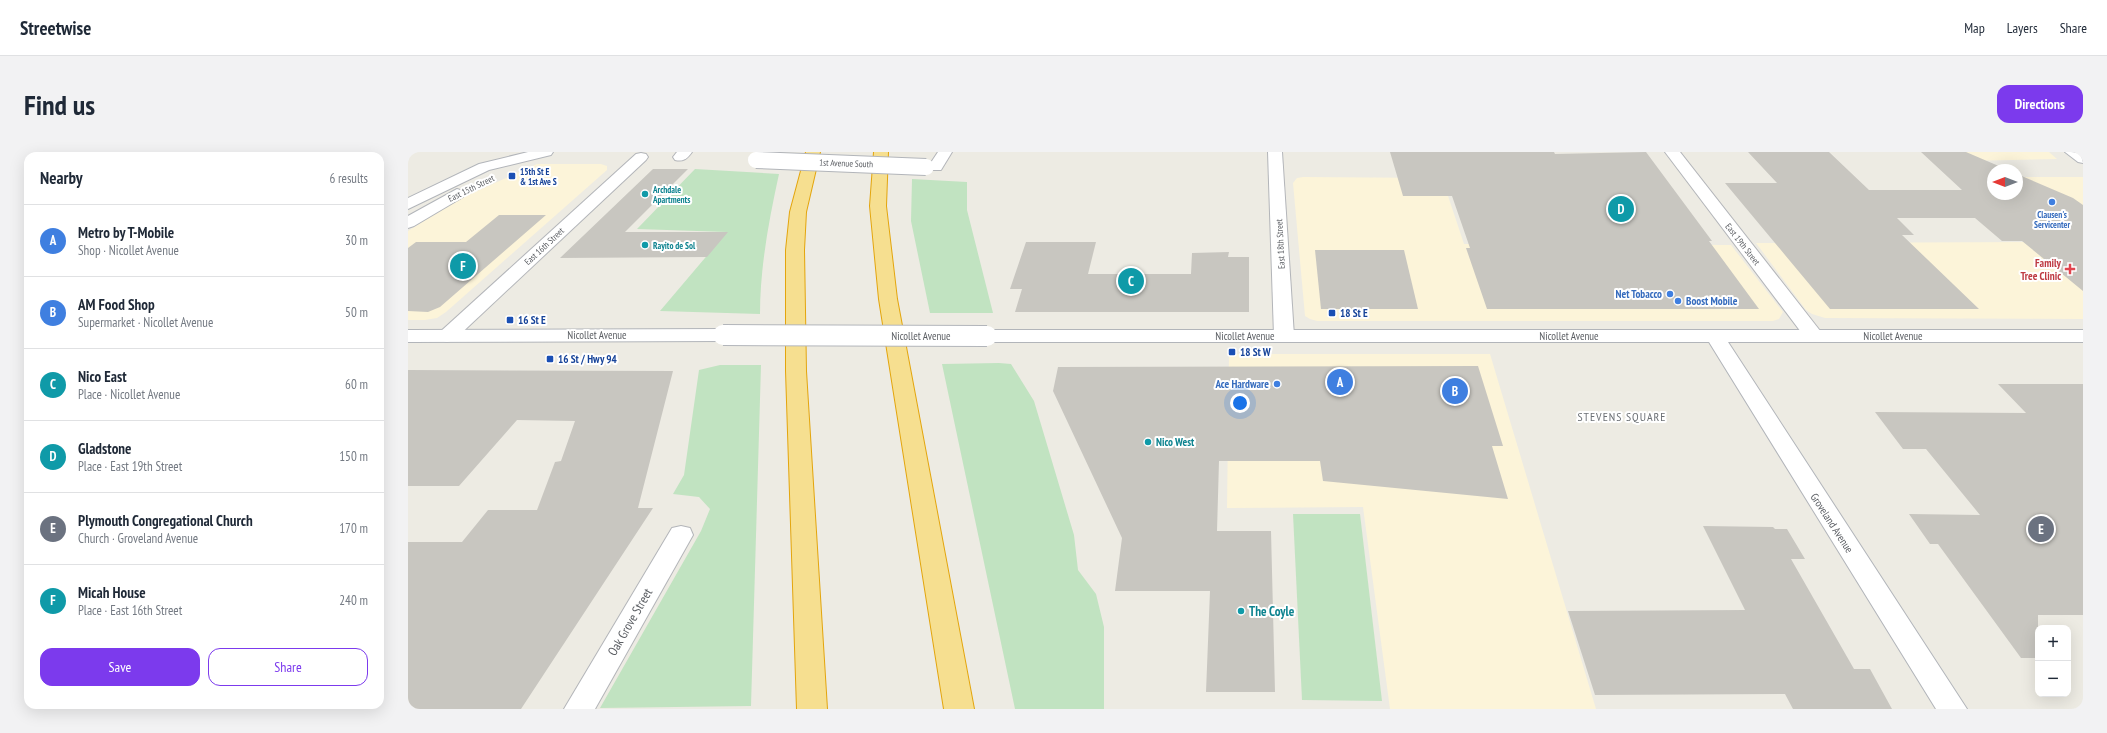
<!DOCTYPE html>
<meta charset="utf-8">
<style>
:root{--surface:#fff;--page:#f2f2f3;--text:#1f2937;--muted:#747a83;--line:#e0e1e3;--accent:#7c3aed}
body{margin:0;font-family:"PT Sans Narrow",sans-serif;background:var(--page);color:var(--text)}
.controls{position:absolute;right:12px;bottom:12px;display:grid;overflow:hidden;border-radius:8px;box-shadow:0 4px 16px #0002}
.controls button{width:36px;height:36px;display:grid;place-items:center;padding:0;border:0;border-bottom:1px solid var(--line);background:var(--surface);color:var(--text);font:20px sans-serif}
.compass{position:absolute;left:1579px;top:12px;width:36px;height:36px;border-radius:50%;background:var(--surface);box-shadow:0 4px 16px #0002;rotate:270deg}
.you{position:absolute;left:832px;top:251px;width:14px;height:14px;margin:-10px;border:3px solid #fff;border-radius:50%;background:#1a73e8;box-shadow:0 0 0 6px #1a73e833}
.badge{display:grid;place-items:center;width:26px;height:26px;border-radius:50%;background:var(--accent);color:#fff;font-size:13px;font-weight:700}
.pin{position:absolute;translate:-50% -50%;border:2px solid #fff;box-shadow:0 1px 4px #0006}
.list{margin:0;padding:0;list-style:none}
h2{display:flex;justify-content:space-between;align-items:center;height:52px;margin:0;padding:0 16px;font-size:17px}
h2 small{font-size:13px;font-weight:400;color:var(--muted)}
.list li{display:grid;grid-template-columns:26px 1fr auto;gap:12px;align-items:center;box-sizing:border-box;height:72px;padding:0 16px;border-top:1px solid var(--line)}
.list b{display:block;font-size:15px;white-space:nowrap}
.list p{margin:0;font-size:13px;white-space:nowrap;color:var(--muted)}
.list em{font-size:13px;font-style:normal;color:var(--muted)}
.actions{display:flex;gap:8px;padding:12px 16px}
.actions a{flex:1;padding:9px 0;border:1px solid var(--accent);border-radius:12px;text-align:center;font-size:14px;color:var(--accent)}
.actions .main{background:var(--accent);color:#fff}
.map{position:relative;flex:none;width:1675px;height:557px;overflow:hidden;border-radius:12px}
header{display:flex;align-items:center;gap:24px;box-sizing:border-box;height:56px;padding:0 20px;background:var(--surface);border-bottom:1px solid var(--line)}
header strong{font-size:19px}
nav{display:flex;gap:22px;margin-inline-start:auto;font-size:14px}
.intro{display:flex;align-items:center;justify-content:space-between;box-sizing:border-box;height:96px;padding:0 24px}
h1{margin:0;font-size:28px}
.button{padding:10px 18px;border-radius:12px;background:var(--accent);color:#fff;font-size:14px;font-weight:700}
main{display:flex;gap:24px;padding:0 24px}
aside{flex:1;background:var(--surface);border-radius:12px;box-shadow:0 4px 16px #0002}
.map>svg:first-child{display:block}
.commercial{fill:#fcf4d9}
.green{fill:#c1e3c1}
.building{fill:#c8c6c0}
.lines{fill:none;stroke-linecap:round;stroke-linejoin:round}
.street-casing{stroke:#b3b5b9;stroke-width:2}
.secondary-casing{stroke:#b2b5ba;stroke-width:2}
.highway-casing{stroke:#e3a50d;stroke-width:2}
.street{fill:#fff;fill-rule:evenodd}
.secondary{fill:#fff;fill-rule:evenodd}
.highway{fill:#f6df90;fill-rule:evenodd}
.secondary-bridge-far1-casing{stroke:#b2b5ba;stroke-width:18;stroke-linecap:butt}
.secondary-bridge-casing{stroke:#b2b5ba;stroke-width:22;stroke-linecap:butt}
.secondary-bridge-far1{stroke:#fff;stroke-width:16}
.secondary-bridge{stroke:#fff;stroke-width:20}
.transit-dot{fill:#1a4fb4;stroke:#fff;stroke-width:1.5}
.culture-dot{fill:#0f9aa8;stroke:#fff;stroke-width:1.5}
.shop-dot{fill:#3f7fe0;stroke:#fff;stroke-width:1.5}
.health-dot{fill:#e0444e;stroke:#fff;stroke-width:1.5}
.labels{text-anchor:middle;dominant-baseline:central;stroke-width:4;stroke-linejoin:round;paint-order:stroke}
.far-street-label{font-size:9px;fill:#5b5e63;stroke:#fff}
.far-transit-label{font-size:9px;font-weight:bold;fill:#164399;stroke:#fff;text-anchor:start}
.far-culture-label{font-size:9px;font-weight:bold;fill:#0d838f;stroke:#fff;text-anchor:start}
.far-shop-label{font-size:9px;font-weight:bold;fill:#366cbe;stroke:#fff}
.health-label{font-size:11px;font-weight:bold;fill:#be3a42;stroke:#fff;text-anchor:end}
.shop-label{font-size:11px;font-weight:bold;fill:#366cbe;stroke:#fff;text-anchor:end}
.transit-label{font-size:11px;font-weight:bold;fill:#164399;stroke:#fff;text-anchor:start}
.street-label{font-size:11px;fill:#5b5e63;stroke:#fff}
.culture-label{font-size:11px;font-weight:bold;fill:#0d838f;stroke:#fff;text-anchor:start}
.neighbourhood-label{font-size:12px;letter-spacing:1px;fill:#6c7075;stroke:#fff}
.near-culture-label{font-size:13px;font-weight:bold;fill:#0d838f;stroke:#fff;text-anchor:start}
.near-street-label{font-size:13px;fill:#5b5e63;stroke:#fff}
</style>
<header>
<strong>Streetwise</strong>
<nav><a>Map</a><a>Layers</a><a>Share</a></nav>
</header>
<div class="intro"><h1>Find us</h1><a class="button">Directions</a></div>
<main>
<aside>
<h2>Nearby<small>6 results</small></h2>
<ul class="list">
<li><span class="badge" style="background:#3f7fe0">A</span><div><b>Metro by T-Mobile</b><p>Shop · Nicollet Avenue</p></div><em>30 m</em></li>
<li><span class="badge" style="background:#3f7fe0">B</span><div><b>AM Food Shop</b><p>Supermarket · Nicollet Avenue</p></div><em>50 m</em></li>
<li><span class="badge" style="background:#0f9aa8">C</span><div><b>Nico East</b><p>Place · Nicollet Avenue</p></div><em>60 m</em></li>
<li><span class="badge" style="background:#0f9aa8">D</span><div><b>Gladstone</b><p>Place · East 19th Street</p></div><em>150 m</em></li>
<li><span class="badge" style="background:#6b7280">E</span><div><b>Plymouth Congregational Church</b><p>Church · Groveland Avenue</p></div><em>170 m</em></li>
<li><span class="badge" style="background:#0f9aa8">F</span><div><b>Micah House</b><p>Place · East 16th Street</p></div><em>240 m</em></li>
</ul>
<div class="actions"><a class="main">Save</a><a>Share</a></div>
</aside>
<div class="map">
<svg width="1675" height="557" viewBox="0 0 1675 557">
<rect width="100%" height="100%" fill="#edebe3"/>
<!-- commercial -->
<g class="commercial">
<path d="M 1548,0 L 1641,0 L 1649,7 L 1558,9 Z"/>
<path d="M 129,12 L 193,12 L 199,14 L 199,18 L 38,160 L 29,166 L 17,168 L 0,168 L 0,79 L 49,48 Z"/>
<path d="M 895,25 L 1034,26 L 1056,92 L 1323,93 L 1375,160 L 1371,167 L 1365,169 L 909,169 L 902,167 L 897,164 L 885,31 L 889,26 Z"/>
<path d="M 1609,25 L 1675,25 L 1675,167 L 1417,166 L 1404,162 L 1398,158 L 1348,91 L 1660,90 L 1609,42 Z"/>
<path d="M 821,202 L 1082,202 L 1188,557 L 982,557 L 955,355 L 819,356 Z"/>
</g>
<!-- green -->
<g class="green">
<path d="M 287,17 L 371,22 C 361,68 352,115 352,162 L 252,159 L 319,80 L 229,77 Z"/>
<path d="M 504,27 L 559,30 L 559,58 L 585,161 L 522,161 L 503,69 Z"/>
<path d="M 591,211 L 603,212 L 626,249 L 666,383 L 670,418 L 688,442 L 696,475 L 696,557 L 607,557 L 534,212 Z"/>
<path d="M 312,213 L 353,213 L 343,554 L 192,556 L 293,379 L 302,357 L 291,345 L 265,342 L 276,323 L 291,218 Z"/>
<path d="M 885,362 L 952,362 L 974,549 L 894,548 Z"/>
</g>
<!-- building -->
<g class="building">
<path d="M 982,0 L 1146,0 L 1147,2 L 1238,0 L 1304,89 L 1301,89 L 1351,157 L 1079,157 L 1058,96 L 1062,96 L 1044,44 L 995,44 Z"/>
<path d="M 1340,0 L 1421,0 L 1461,38 L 1554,38 L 1513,0 L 1558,0 L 1600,18 L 1585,18 L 1585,42 L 1609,42 L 1609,22 L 1665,46 L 1675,53 L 1675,139 L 1614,89 L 1594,89 L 1567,66 L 1489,66 L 1506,83 L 1494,83 L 1571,157 L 1422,157 L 1317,31 L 1369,31 Z"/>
<path d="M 245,17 L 280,17 L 217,80 L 320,80 L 299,105 L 152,106 Z"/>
<path d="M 91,63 L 138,63 L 32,155 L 20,160 L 0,159 L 0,96 L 8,90 L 58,90 Z"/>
<path d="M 618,90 L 688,90 L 680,122 L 783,122 L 784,101 L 821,100 L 820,105 L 841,105 L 841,160 L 607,160 L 614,137 L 602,137 Z"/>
<path d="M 907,98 L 996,98 L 1010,157 L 913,157 Z"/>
<path d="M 1070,214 L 1095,294 L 1084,294 L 1100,347 L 915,329 L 912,309 L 811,309 L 809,379 L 863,379 L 867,540 L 798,540 L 802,439 L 707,439 L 714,386 L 645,239 L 650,215 Z"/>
<path d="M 0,218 L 265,219 L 230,356 L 245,356 L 113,557 L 0,557 L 0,390 L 54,390 L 80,358 L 129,358 L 147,310 L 153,309 L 167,269 L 109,268 L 51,334 L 0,334 Z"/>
<path d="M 1590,232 L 1675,232 L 1675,463 L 1630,463 L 1630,506 L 1613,506 L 1530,392 L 1522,392 L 1501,362 L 1572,363 L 1518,297 L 1495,297 L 1467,260 L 1618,261 Z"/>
<path d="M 1295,374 L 1365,375 L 1367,377 L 1379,377 L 1397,407 L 1383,407 L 1446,517 L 1462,517 L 1484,557 L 1385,557 L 1377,542 L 1187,543 L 1160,459 L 1337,458 Z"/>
</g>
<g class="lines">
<!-- street casing -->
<g class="street-casing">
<g id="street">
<path d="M 269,0 L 284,0 C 279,7 275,10 267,8 L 265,5 Z"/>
<path d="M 530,0 L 544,0 L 533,18 L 523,18 L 520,15 Z"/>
<path d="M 860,0 L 874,0 L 886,184 L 883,188 L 876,190 L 869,188 L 866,184 Z"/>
<path d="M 1257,0 L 1272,0 L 1413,180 L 1416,184 L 1413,188 L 1406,190 L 1399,188 Z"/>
<path d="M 233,1 L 238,2 L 240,5 L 238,8 L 46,188 L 39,190 L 32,188 L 29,184 L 32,180 L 228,2 Z"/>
<path d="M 273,374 L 282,376 L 285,383 L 187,557 L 156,557 L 264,376 Z"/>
</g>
</g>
<!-- secondary casing -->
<g class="secondary-casing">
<g id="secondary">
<path d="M 120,0 L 145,0 L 143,3 L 81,18 L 0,57 L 0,46 L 71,12 Z"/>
<path d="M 1657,0 L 1674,0 L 1675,11 L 1670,10 Z"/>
<path d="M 49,37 L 55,39 L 57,42 L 55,45 L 6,74 L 0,76 L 0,64 Z"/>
<path d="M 315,177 L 322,179 L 325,183 L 322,187 L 315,189 L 0,190 L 0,178 Z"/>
<path d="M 579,178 L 1675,178 L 1675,190 L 1320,190 L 1559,557 L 1528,557 L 1301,190 L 579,190 L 572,188 L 569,184 L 572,180 Z"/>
</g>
</g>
<!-- highway casing -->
<g class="highway-casing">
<g id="highway">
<path d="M 398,0 L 412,0 L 398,60 L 396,98 L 398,219 L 419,557 L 389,557 L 378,219 L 378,98 L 382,60 Z"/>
<path d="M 466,0 L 480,0 L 478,54 L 489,147 L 566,557 L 536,557 L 471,147 L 462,54 Z"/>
</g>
</g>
<!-- street -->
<use href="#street" class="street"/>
<!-- secondary -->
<use href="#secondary" class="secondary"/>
<!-- highway -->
<use href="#highway" class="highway"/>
<!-- secondary-bridge-far1 casing -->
<g class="secondary-bridge-far1-casing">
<path id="secondary-bridge-far1" d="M 348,8 L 518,15"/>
</g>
<!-- secondary-bridge casing -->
<g class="secondary-bridge-casing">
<path id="secondary-bridge" d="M 315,183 L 579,184"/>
</g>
<!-- secondary-bridge-far1 -->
<use href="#secondary-bridge-far1" class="secondary-bridge-far1"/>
<!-- secondary-bridge -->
<use href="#secondary-bridge" class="secondary-bridge"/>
</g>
<!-- markers -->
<g class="transit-dot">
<rect x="100" y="20" width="8" height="8" rx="2"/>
<rect x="920" y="157" width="8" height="8" rx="2"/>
<rect x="98" y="164" width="8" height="8" rx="2"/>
<rect x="820" y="196" width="8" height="8" rx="2"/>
<rect x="138" y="203" width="8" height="8" rx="2"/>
</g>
<g class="culture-dot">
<circle cx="237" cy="42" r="4"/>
<circle cx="237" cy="93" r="4"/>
<circle cx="740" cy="290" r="4"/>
<circle cx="833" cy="459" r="4"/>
</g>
<g class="shop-dot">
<circle cx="1644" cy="50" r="4"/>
<circle cx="1262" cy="142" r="4"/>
<circle cx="1270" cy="149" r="4"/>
<circle cx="869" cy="232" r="4"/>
</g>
<path class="health-dot" d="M1660 111h4v4h4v4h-4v4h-4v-4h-4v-4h4z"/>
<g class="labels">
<!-- far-street labels -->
<g class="far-street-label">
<text transform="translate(438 11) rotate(2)">1st Avenue South</text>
<text transform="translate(63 36) rotate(-26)">East 15th Street</text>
<text transform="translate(872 92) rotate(-93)">East 18th Street</text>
<text transform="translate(1335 92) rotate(52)">East 19th Street</text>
<text transform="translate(136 94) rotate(-43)">East 16th Street</text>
</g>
<!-- far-transit labels -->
<g class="far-transit-label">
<text x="112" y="19">15th St E<tspan x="112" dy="10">&amp; 1st Ave S</tspan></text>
</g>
<!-- far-culture labels -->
<g class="far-culture-label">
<text x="245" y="37">Archdale<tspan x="245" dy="10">Apartments</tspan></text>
<text x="245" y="93">Rayito de Sol</text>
</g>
<!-- far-shop labels -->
<g class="far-shop-label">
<text x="1644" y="62">Clausen's<tspan x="1644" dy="10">Servicenter</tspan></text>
</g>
<!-- health labels -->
<g class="health-label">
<text x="1653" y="111">Family<tspan x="1653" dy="13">Tree Clinic</tspan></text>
</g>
<!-- shop labels -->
<g class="shop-label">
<text x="1254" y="142">Net Tobacco</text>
<text x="1278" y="149" text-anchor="start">Boost Mobile</text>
<text x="861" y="232">Ace Hardware</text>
</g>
<!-- transit labels -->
<g class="transit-label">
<text x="932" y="161">18 St E</text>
<text x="110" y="168">16 St E</text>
<text x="832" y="200">18 St W</text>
<text x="150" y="207">16 St / Hwy 94</text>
</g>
<!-- street labels -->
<g class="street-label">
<text x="189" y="183">Nicollet Avenue</text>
<text x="513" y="184">Nicollet Avenue</text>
<text x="837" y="184">Nicollet Avenue</text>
<text x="1161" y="184">Nicollet Avenue</text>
<text x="1485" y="184">Nicollet Avenue</text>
<text transform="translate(1424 371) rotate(57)">Groveland Avenue</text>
</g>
<!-- culture labels -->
<g class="culture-label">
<text x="748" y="290">Nico West</text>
</g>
<!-- neighbourhood labels -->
<g class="neighbourhood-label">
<text x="1214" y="264">STEVENS SQUARE</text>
</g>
<!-- near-culture labels -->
<g class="near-culture-label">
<text x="841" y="459">The Coyle</text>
</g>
<!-- near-street labels -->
<g class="near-street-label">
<text transform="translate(222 470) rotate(-60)">Oak Grove Street</text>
</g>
</g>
</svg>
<div class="controls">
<button>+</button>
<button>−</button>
</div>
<svg class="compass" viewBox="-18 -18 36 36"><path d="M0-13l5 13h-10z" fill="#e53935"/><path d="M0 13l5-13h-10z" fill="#747a83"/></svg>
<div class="you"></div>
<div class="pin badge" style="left:932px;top:230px;background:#3f7fe0">A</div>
<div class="pin badge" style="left:1047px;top:239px;background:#3f7fe0">B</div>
<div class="pin badge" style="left:723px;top:129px;background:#0f9aa8">C</div>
<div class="pin badge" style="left:1213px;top:57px;background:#0f9aa8">D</div>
<div class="pin badge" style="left:1633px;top:377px;background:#6b7280">E</div>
<div class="pin badge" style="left:55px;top:114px;background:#0f9aa8">F</div>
</div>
</main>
